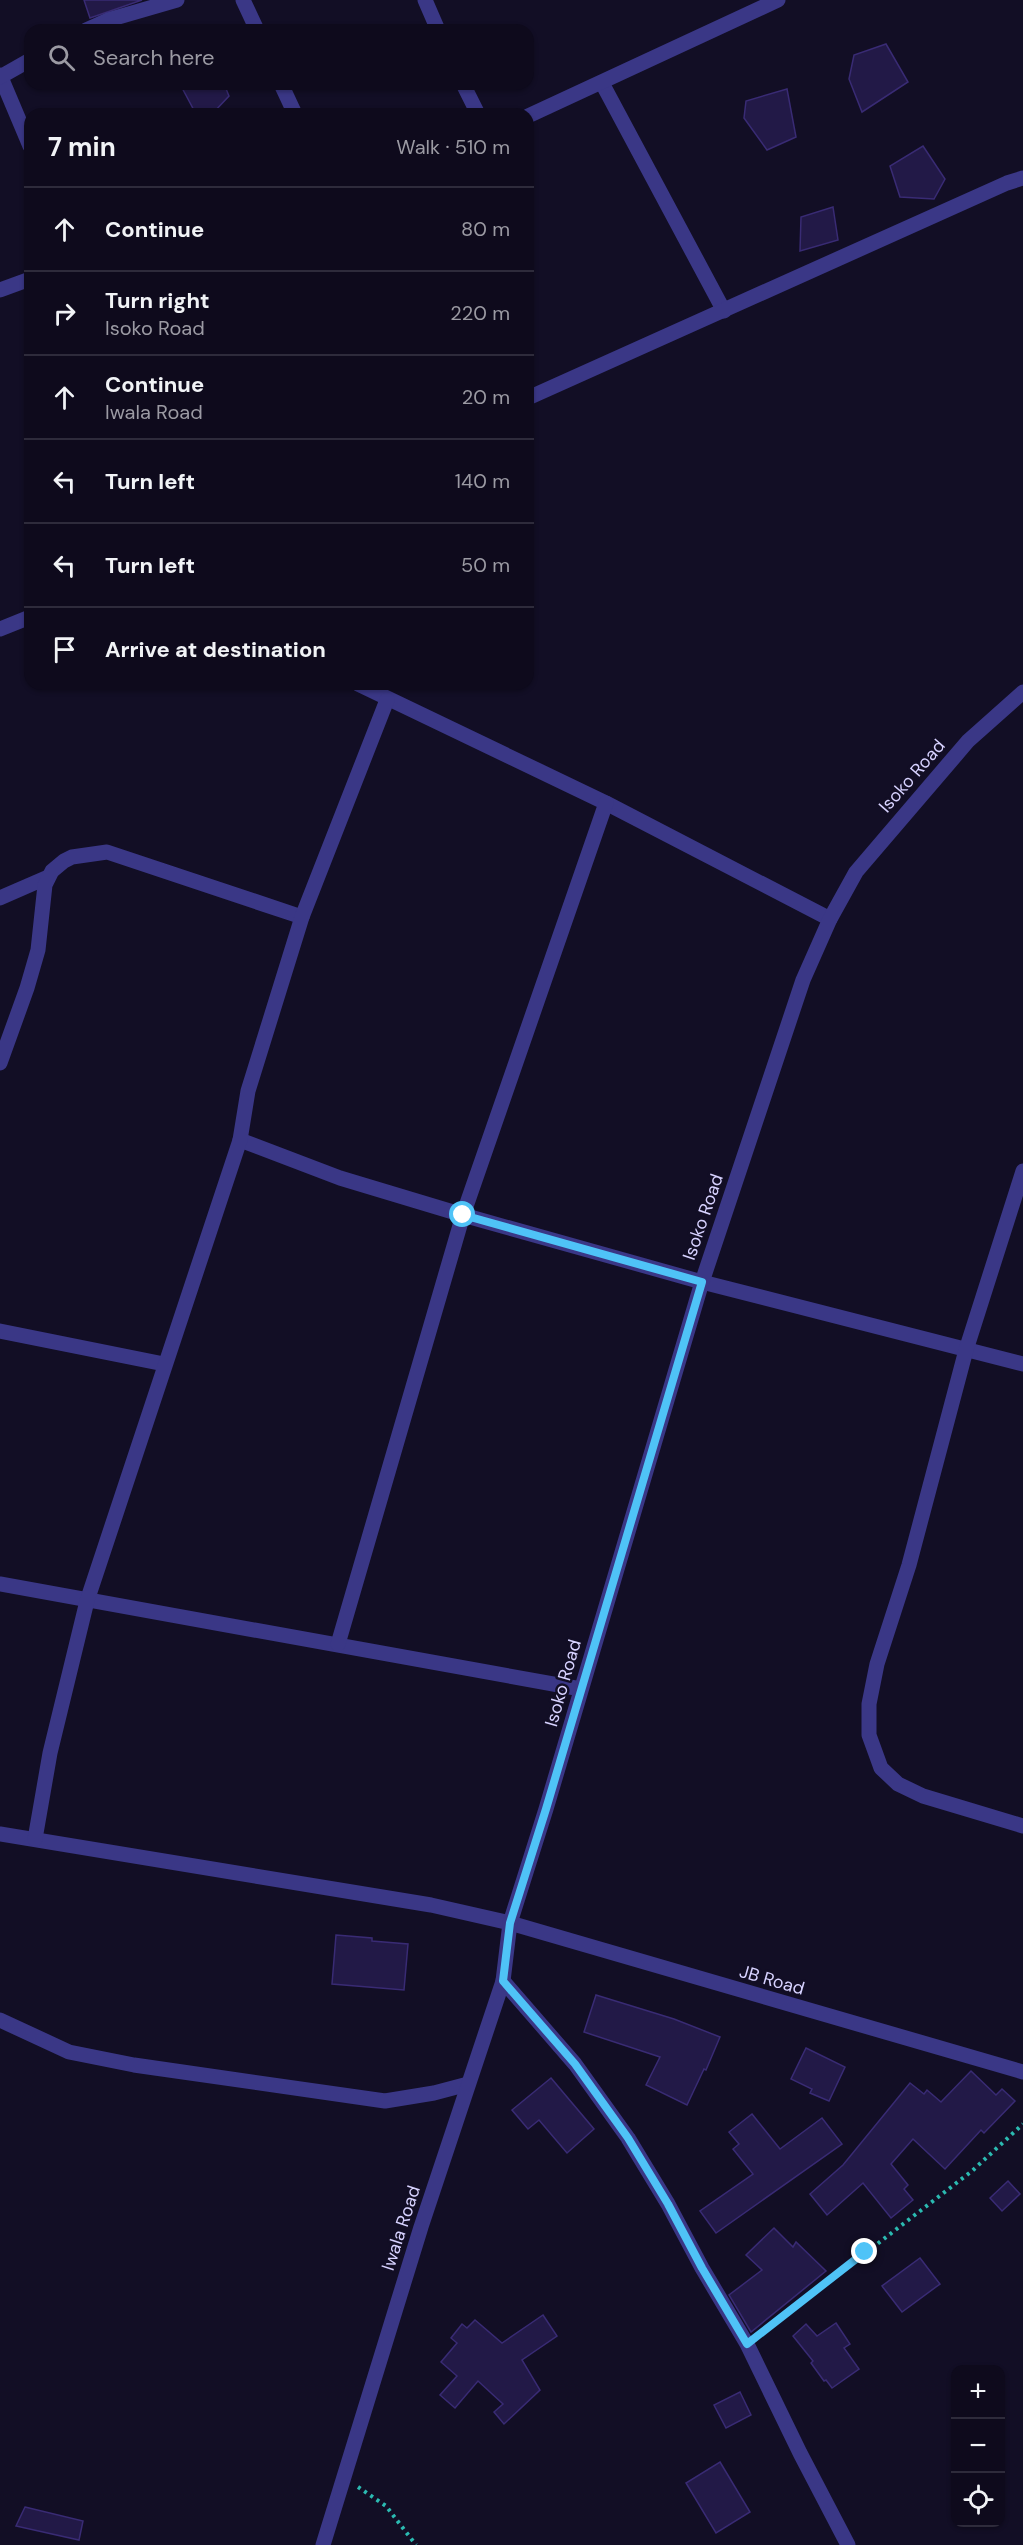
<!DOCTYPE html>
<meta charset="utf-8">
<style>
:root{--surface:#0e0a1c;--page:#1c1829;--text:#f1f3f6;--muted:#9b9aa3;--line:#2e2b3b}
body{margin:0;font-family:"DM Sans",sans-serif;background:var(--page);color:var(--text)}
.controls{position:absolute;right:18px;bottom:18px;display:grid;overflow:hidden;border-radius:12px;box-shadow:0 2px 4px #0004}
.controls button{width:54px;height:54px;display:grid;place-items:center;padding:0;border:0;border-bottom:2px solid var(--line);background:var(--surface);color:var(--text);font:30px sans-serif}
.stop{position:absolute;width:18px;height:18px;margin:-14px;border:4px solid #4fc3f7;border-radius:50%;background:#fff}
.stop.end{background:#4fc3f7;border-color:#fff;box-shadow:0 2px 6px #0008}
.list{margin:0;padding:0;list-style:none}
h2{display:flex;justify-content:space-between;align-items:center;height:78px;margin:0;padding:0 24px;font-size:26px}
h2 small{font-size:20px;font-weight:400;color:var(--muted)}
.list li{display:grid;grid-template-columns:39px 1fr auto;gap:18px;align-items:center;box-sizing:border-box;height:84px;padding:0 24px;border-top:2px solid var(--line)}
.list b{display:block;font-size:22px;white-space:nowrap}
.list p{margin:0;font-size:20px;white-space:nowrap;color:var(--muted)}
.list em{font-size:20px;font-style:normal;color:var(--muted)}
.icon{flex:none;width:33px;height:33px;fill:none;stroke:currentColor;stroke-width:2;stroke-linecap:round;stroke-linejoin:round}
.map{position:relative;flex:none;width:1023px;height:2545px;overflow:hidden}
.search{position:absolute;background:var(--surface);box-shadow:0 2px 4px #0004;left:24px;top:24px;width:510px;height:66px;display:flex;align-items:center;gap:15px;box-sizing:border-box;padding:0 21px;border-radius:18px;color:var(--muted);font-size:22px}
.panel{position:absolute;background:var(--surface);box-shadow:0 2px 4px #0004;left:24px;top:108px;width:510px;height:582px;border-radius:18px}
.map>svg:first-child{display:block}
.building{fill:#221947;stroke:#392b74;stroke-width:1.5}
.lines{fill:none;stroke-linecap:round;stroke-linejoin:round}
.path{stroke:#2bbab1;stroke-width:4;stroke-dasharray:3 4.5;stroke-linecap:butt}
.minor{stroke:#3a3786;stroke-width:15}
.route{stroke:#4fc3f7;stroke-width:8}
.labels{text-anchor:middle;dominant-baseline:central;stroke-width:5;stroke-linejoin:round;paint-order:stroke}
.street-label{font-size:18px;fill:#d7d2ff;stroke:#120e25}
</style>
<div class="map">
<svg width="1023" height="2545" viewBox="0 0 1023 2545">
<rect width="100%" height="100%" fill="#120e25"/>
<!-- building -->
<g class="building">
<path d="M 84,0 L 142,0 L 90,18 Z"/>
<path d="M 886,44 L 908,82 L 862,112 L 849,79 L 854,55 Z"/>
<path d="M 180,84 L 224,84 L 229,96 L 212,114 L 196,114 Z"/>
<path d="M 787,89 L 796,137 L 767,150 L 744,118 L 746,101 Z"/>
<path d="M 923,146 L 945,179 L 934,199 L 900,197 L 890,166 Z"/>
<path d="M 833,207 L 838,240 L 800,251 L 801,217 Z"/>
<path d="M 336,1935 L 372,1938 L 372,1941 L 408,1944 L 404,1990 L 332,1984 Z"/>
<path d="M 596,1995 L 674,2019 L 720,2037 L 706,2070 L 704,2069 L 687,2105 L 646,2085 L 660,2057 L 584,2032 Z"/>
<path d="M 806,2048 L 845,2067 L 829,2101 L 810,2093 L 812,2089 L 791,2079 Z"/>
<path d="M 971,2071 L 996,2095 L 1002,2089 L 1015,2101 L 984,2133 L 981,2130 L 945,2169 L 913,2139 L 891,2164 L 908,2185 L 904,2189 L 913,2200 L 891,2218 L 863,2183 L 827,2215 L 810,2194 L 843,2165 L 910,2083 L 924,2094 L 927,2090 L 941,2102 Z"/>
<path d="M 551,2078 L 594,2129 L 567,2153 L 539,2120 L 528,2129 L 512,2110 Z"/>
<path d="M 752,2114 L 780,2149 L 822,2118 L 842,2144 L 716,2233 L 700,2211 L 753,2174 L 733,2149 L 739,2144 L 729,2132 Z"/>
<path d="M 1008,2181 L 1020,2194 L 1002,2211 L 990,2198 Z"/>
<path d="M 774,2228 L 793,2247 L 796,2242 L 826,2271 L 751,2332 L 729,2295 L 762,2270 L 746,2255 Z"/>
<path d="M 920,2258 L 940,2284 L 902,2312 L 882,2286 Z"/>
<path d="M 543,2315 L 557,2336 L 522,2360 L 540,2390 L 504,2424 L 494,2412 L 503,2404 L 478,2381 L 455,2408 L 440,2395 L 457,2376 L 441,2362 L 457,2343 L 451,2338 L 462,2324 L 467,2328 L 475,2320 L 502,2343 Z"/>
<path d="M 836,2323 L 850,2344 L 844,2348 L 859,2369 L 832,2388 L 826,2380 L 824,2381 L 811,2363 L 813,2361 L 793,2336 L 806,2324 L 817,2336 Z"/>
<path d="M 740,2392 L 751,2415 L 726,2428 L 714,2405 Z"/>
<path d="M 720,2462 L 750,2512 L 716,2533 L 686,2483 Z"/>
<path d="M 25,2507 L 83,2521 L 79,2540 L 16,2526 Z"/>
</g>
<g class="lines">
<!-- path -->
<g class="path">
<path d="M 759,2335 L 972,2171 L 1023,2124"/>
<path d="M 358,2487 L 386,2506 L 416,2545"/>
</g>
<!-- minor -->
<g class="minor">
<path d="M 243,0 L 257,30"/>
<path d="M 425,0 L 438,30"/>
<path d="M 86,30 L 108,20 L 177,0"/>
<path d="M 0,75 L 30,146"/>
<path d="M 0,77 L 30,60"/>
<path d="M 602,83 L 724,311"/>
<path d="M 281,84 L 295,114"/>
<path d="M 463,84 L 478,114"/>
<path d="M 528,116 L 778,0"/>
<path d="M 0,290 L 30,279"/>
<path d="M 528,398 L 1007,183 L 1023,178"/>
<path d="M 0,629 L 30,617"/>
<path d="M 358,684 L 606,803 L 830,919"/>
<path d="M 0,898 L 48,877"/>
<path d="M 0,1063 L 27,988 L 38,950 L 45,885 L 52,871 L 64,861 L 72,857 L 107,852 L 302,917"/>
<path d="M 240,1140 L 340,1178 L 463,1215 L 702,1282 L 1023,1364"/>
<path d="M 1023,1171 L 966,1350 L 909,1565 L 877,1664 L 869,1704 L 869,1735 L 881,1768 L 898,1784 L 923,1796 L 1023,1826"/>
<path d="M 0,1331 L 164,1364"/>
<path d="M 0,1584 L 581,1689"/>
<path d="M 338,1644 L 463,1215 L 606,803"/>
<path d="M 0,1834 L 431,1905 L 510,1923 L 1023,2072"/>
<path d="M 35,1839 L 50,1753 L 87,1601 L 240,1140 L 248,1091 L 302,917 L 387,700"/>
<path d="M 503,1981 L 575,2064 L 628,2138 L 668,2204 L 702,2268 L 747,2344 L 800,2453 L 848,2545"/>
<path d="M 0,2020 L 69,2052 L 134,2065 L 385,2101 L 434,2093 L 468,2084"/>
<path d="M 323,2545 L 421,2227 L 503,1981 L 510,1923 L 546,1809 L 702,1282 L 803,980 L 830,919 L 856,872 L 968,741 L 1023,692"/>
</g>
</g>
<g class="lines">
<!-- route -->
<path class="route" d="M 463,1215 L 702,1282 L 546,1809 L 510,1923 L 503,1981 L 575,2064 L 628,2138 L 668,2204 L 702,2268 L 747,2344 L 865,2252"/>
</g>
<g class="labels">
<!-- street labels -->
<g class="street-label">
<text transform="translate(912 776) rotate(-49)">Isoko Road</text>
<text transform="translate(703 1217) rotate(-71)">Isoko Road</text>
<text transform="translate(563 1683) rotate(-74)">Isoko Road</text>
<text transform="translate(772 1980) rotate(16)">JB Road</text>
<text transform="translate(401 2228) rotate(-72)">Iwala Road</text>
</g>
</g>
</svg>
<div class="controls">
<button>+</button>
<button>−</button>
<button><svg class="icon" aria-label="locate" viewBox="0 0 24 24"><circle cx="12" cy="12" r="6"/><path d="M12 2v4M12 18v4M2 12h4M18 12h4"/></svg></button>
</div>
<div class="stop" style="left:463px;top:1215px"></div>
<div class="stop end" style="left:865px;top:2252px"></div>
<div class="search"><svg class="icon" aria-label="search" viewBox="0 0 24 24"><circle cx="10" cy="10" r="6"/><path d="M15 15l6 6"/></svg>Search here</div>
<section class="panel">
<h2>7 min<small>Walk · 510 m</small></h2>
<ul class="list">
<li><svg class="icon" aria-label="ahead" viewBox="0 0 24 24"><path d="M12 20V5M6 11l6-6 6 6"/></svg><div><b>Continue</b></div><em>80 m</em></li>
<li><svg class="icon" aria-label="right" viewBox="0 0 24 24"><path d="M7 20v-9h11M14 6l5 5-5 5"/></svg><div><b>Turn right</b><p>Isoko Road</p></div><em>220 m</em></li>
<li><svg class="icon" aria-label="ahead" viewBox="0 0 24 24"><path d="M12 20V5M6 11l6-6 6 6"/></svg><div><b>Continue</b><p>Iwala Road</p></div><em>20 m</em></li>
<li><svg class="icon" aria-label="left" viewBox="0 0 24 24"><path d="M17 20v-9H6M10 6l-5 5 5 5"/></svg><div><b>Turn left</b></div><em>140 m</em></li>
<li><svg class="icon" aria-label="left" viewBox="0 0 24 24"><path d="M17 20v-9H6M10 6l-5 5 5 5"/></svg><div><b>Turn left</b></div><em>50 m</em></li>
<li><svg class="icon" aria-label="arrive" viewBox="0 0 24 24"><path d="M6 21V4h12l-3 4 3 4H6"/></svg><div><b>Arrive at destination</b></div></li>
</ul>
</section>
</div>
